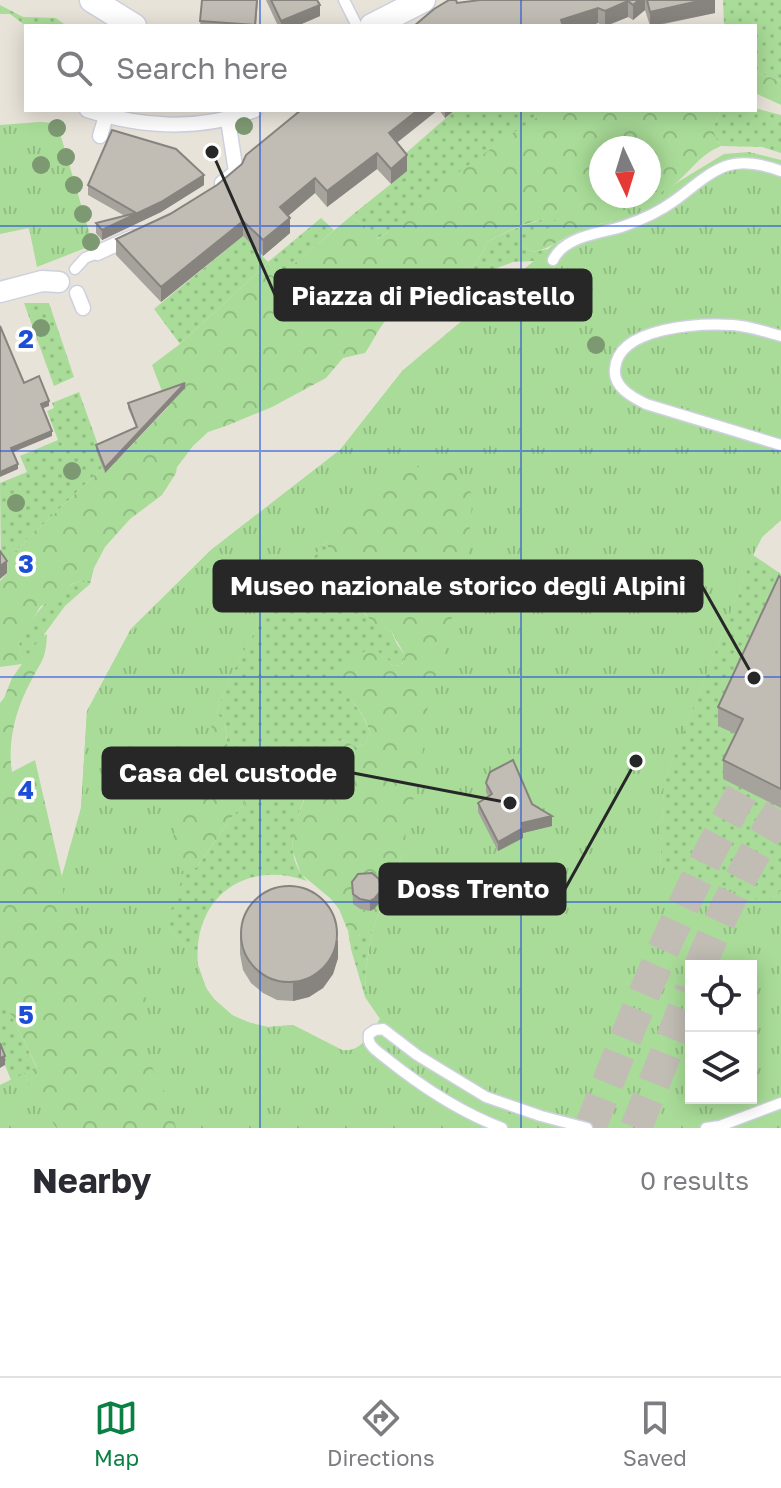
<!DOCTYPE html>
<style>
:root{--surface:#fff;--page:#f2f2f3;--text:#2b2b33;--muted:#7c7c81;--line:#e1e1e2;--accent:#0b8043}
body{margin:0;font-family:"Golos Text",sans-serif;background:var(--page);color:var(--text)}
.controls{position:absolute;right:24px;bottom:24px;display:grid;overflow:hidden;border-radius:0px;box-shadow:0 4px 20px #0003}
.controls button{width:72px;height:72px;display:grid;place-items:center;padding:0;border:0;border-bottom:2px solid var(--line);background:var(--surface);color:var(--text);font:40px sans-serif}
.compass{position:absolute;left:589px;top:136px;width:72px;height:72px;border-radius:50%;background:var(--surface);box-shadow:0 4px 20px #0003;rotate:176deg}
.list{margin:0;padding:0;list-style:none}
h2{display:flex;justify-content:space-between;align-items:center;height:104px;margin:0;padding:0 32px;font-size:34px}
h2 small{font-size:26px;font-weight:400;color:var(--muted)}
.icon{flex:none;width:44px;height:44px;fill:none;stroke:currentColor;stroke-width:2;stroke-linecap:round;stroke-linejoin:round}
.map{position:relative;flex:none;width:781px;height:1128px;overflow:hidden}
.search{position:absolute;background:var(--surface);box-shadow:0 4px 20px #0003;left:24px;right:24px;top:24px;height:88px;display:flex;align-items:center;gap:20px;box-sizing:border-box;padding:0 28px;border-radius:0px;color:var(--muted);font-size:30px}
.sheet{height:248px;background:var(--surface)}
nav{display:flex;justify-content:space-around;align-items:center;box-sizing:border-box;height:112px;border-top:2px solid var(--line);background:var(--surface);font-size:22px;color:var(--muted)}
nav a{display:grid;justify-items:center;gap:4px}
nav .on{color:var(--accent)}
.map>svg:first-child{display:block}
.grass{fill:url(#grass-dots)}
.forest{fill:url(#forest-crowns);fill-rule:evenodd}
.park{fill:url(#park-tufts);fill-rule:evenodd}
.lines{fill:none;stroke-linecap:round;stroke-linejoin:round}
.trunk-tunnel{stroke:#c1bdb5;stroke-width:32;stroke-dasharray:32 16;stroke-linecap:butt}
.service-casing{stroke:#ced0df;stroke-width:13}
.pedestrian-casing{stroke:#ced0df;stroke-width:17}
.minor-casing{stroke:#ced0df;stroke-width:23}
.tertiary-casing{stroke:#ced0df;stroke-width:27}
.service{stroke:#fff;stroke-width:10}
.pedestrian{stroke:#fff;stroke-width:14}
.minor{stroke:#fff;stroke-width:20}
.tertiary{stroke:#fff;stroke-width:24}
.tree{fill:#7d9972}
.wall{fill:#a6a39c}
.shaded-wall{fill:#87847f}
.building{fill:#c1bdb5;stroke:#87847f;stroke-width:2}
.grid{fill:none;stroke:#1d4ed8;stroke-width:2;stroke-opacity:0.55}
.grid-label{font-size:26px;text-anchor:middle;font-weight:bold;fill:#1d4ed8;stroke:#fff;stroke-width:7;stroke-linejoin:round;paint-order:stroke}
.leader{fill:none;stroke:#272727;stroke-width:3}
.callout-dot{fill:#272727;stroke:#fff;stroke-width:3}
.callout{fill:#272727;stroke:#272727;stroke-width:3}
.callout-label{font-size:26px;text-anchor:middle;font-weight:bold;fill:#fff}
</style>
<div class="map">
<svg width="781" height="1128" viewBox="0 0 781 1128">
<defs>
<pattern id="grass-dots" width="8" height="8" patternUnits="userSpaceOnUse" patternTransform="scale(2)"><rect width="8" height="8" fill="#a9dc98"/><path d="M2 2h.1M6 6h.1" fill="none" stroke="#91bd83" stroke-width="1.8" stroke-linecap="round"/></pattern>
<pattern id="forest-crowns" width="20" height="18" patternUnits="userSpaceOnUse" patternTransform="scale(2)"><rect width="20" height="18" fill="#a9dc98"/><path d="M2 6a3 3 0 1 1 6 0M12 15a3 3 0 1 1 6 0" fill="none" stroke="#91bd83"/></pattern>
<pattern id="park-tufts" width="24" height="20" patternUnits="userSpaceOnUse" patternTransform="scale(2)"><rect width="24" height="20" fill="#a9dc98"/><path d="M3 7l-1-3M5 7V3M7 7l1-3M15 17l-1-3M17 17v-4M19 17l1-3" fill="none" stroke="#91bd83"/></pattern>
</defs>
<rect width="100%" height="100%" fill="#e8e3d9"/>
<!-- grass -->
<g class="grass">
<path d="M 723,0 L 781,0 L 781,81 L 755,72 L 755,26 L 684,26 L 694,24 L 724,24 Z"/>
<path d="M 0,5 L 23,17 L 56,18 L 64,24 L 63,26 L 26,26 L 10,14 L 0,14 Z"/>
<path d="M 755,108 L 781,115 L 781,153 L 762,147 L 721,146 L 716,139 L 713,128 L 721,110 L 755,110 Z"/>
<path d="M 455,110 L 549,110 L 387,233 L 376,239 L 364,226 L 351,216 L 407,171 L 398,160 Z"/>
<path d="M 321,218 L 334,230 L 280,277 L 268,263 L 180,344 L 154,309 L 243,236 L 268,262 Z"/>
<path d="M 551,218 L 557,220 L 554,225 L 524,247 L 532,252 L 548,249 L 534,261 L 513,262 L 497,268 L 487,274 L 473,279 L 448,298 L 442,295 C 459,281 480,264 487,242 C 507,231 528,222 551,218 Z"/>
<path d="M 24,303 L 49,303 L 74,377 L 54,386 Z"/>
<path d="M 79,392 L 98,445 L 103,467 L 1,565 L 0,483 L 27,472 L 20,456 L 58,440 L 47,411 L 54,408 L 52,403 Z"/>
<path d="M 328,540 C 340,572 355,620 391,631 L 397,644 L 405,655 L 402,665 L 393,666 L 384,655 L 338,688 C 354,701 363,713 370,733 L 365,744 L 356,747 L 343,740 L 330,744 L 315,758 C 312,799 272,843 307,881 C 245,859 192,898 198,965 L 167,924 L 169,854 L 196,868 L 234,814 L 245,804 L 228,750 L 225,724 L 216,714 L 228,681 L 263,616 Z"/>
<path d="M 753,555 L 781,574 L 781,596 L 743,738 L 781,808 L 781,891 L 767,903 L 660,866 L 664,781 Z"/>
<path d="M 83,580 L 90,584 L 65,606 L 23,663 L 19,644 C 35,613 48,592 83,580 Z"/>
<path d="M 348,931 C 357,937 363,936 372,931 L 366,969 L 365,997 L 351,949 Z"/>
<path d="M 6,1004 L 37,1068 L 24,1075 L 56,1128 L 0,1085 L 11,1080 L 0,1053 L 0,1006 Z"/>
</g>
<!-- forest -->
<g class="forest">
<path d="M 755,72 L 781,81 L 781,105 L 755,93 Z"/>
<path d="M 549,110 L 721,110 L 713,128 L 716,139 L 721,146 C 698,156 694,168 676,183 C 657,198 634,207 613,217 L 613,220 C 598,224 583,229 569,236 C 554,243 549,249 532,252 L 524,247 C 532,231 548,233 556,220 C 537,215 504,233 487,242 C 482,260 458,285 442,295 C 426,304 404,303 389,317 C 379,326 373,342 365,353 L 343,358 L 326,378 L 272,407 L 226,426 L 208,432 L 193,446 L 177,467 L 176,473 L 162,495 L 130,519 L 105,547 L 94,568 L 90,584 L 83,580 L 72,584 L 40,607 L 19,644 L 23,661 L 41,637 L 47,634 C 46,659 42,660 31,681 C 16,708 7,742 12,772 L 35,760 L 62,877 L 81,808 L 87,711 L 131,629 L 211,550 L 340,450 L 403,370 L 781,520 L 762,537 L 753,555 L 664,781 L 660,865 L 767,903 L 781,891 L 781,1100 L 718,1123 L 403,854 L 372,931 L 365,935 L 354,935 L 348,931 L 339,909 L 330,898 L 301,874 L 293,852 L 293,829 L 314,774 L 315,758 L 330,744 L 343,740 L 356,747 L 365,744 L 370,733 C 364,713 354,701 337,688 C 337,665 351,658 371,648 L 384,655 L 393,666 L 402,665 L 405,655 L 391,631 C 373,626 366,616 356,600 C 350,592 345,586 341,577 L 336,575 L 332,567 L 327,541 L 263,616 L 228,681 L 216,713 L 222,718 L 225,724 L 228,750 L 241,778 L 245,804 L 234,814 L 196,868 L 184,872 L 174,863 L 169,855 L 167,924 L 198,965 L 206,988 L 214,999 L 232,1015 L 243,1021 L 268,1027 L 293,1025 L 342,1050 C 352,1052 356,1049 364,1042 L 489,1128 L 56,1128 L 23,1074 L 37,1067 L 6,1005 L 0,1006 L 0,703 L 4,698 L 12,678 L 22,664 L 0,667 L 0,581 L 7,573 L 1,565 L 103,467 L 106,472 L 168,407 L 152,365 L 180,344 L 268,263 L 280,276 L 351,216 L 364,226 L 377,239 L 387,233 L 452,177 L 513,133 ZM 601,148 L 649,148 L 649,196 L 601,196 ZM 691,966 L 751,966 L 751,1098 L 691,1098 Z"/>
</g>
<!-- park -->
<g class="park">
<path d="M 39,122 L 57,123 L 93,245 L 37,267 L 29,228 L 0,234 L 0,125 Z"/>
<path d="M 749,152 L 781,160 L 781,520 L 762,537 L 753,555 L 664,781 L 660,865 L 767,903 L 781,891 L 781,1128 L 176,1128 L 167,1097 L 147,1057 L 137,1026 L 148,1003 L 135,971 L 114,945 L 81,931 L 67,912 L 61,879 L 81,808 L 87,711 L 131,629 L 211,550 L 340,450 L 403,370 L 554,244 L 584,229 L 613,220 L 612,217 L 650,199 L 724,154 ZM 392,464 L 452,471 L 473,495 L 467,553 L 440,666 L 429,691 L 426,728 L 419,777 L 408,820 L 403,854 L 372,931 L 366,969 L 365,997 L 380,1019 C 370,1033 362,1053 342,1050 L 293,1025 L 268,1027 L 255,1025 L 232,1015 L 214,999 L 206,988 L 198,965 L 167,924 L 184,872 L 174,863 L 169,854 L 177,821 L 228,681 L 263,616 ZM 691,966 L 751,966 L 751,1098 L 691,1098 Z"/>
<path d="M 23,1074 L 23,1075 L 56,1128 L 0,1128 L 0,1085 Z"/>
</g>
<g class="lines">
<!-- trunk-tunnel -->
<g class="trunk-tunnel">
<path d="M 700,966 C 722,912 750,858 781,809"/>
<path d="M 590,1128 C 644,989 700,854 781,728"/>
<path d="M 636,1128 L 691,990"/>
</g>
<!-- service casing -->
<g class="service-casing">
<g id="service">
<path d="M 344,0 L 357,26"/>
<path d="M 553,260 C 565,235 601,234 624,226 C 641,220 659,212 674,201 C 691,189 707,173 726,166 C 743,160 765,165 781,171"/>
<path d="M 75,269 L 85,258 L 97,253"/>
<path d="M 781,336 C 766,332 749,326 733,325 C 702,323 618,326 615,369 C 613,387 632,397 646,404 L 781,445"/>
<path d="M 502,1128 C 460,1112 422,1087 387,1059 C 381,1054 371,1048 369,1041 C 368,1039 369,1036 369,1034 L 375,1030 L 383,1029 L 417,1055 L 486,1097 L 541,1116 L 587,1128"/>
<path d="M 706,1128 L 720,1126 L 781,1103"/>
</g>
</g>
<!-- pedestrian casing -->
<g class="pedestrian-casing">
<g id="pedestrian">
<path d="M 87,110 C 144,128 199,131 255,110"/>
<path d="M 100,136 L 106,116"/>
<path d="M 222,183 L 236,172 L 228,120"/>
<path d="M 97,253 L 133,237"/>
<path d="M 77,293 L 83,308"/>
</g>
</g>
<!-- minor casing -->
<g class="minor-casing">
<path id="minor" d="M 0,292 L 42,281 L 59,282"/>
</g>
<!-- tertiary casing -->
<g class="tertiary-casing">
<g id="tertiary">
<path d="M 92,0 L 134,26"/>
<path d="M 372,26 L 423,0"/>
</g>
</g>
<!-- service -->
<use href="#service" class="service"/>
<!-- pedestrian -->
<use href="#pedestrian" class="pedestrian"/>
<!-- minor -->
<use href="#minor" class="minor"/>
<!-- tertiary -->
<use href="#tertiary" class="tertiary"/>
</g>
<!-- trees -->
<g class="tree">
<circle cx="244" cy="126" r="9"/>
<circle cx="57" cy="128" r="9"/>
<circle cx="66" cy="157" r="9"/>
<circle cx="41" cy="165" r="9"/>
<circle cx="74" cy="185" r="9"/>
<circle cx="83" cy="214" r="9"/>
<circle cx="91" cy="242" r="9"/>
<circle cx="41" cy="328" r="9"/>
<circle cx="596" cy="345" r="9"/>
<circle cx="72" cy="471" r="9"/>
<circle cx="16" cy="503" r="9"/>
</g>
<!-- wall -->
<g class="wall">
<path d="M 202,0 L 258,0 L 256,26 L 200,26 Z"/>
<path d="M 266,0 L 317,0 L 320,16 L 297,26 L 278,26 Z"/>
<path d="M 480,0 L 715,0 L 715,13 L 655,26 L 650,26 L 645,10 L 633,20 L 628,17 L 607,26 L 603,26 L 598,23 L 590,26 L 414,26 L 457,3 Z"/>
<path d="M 439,110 L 455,110 L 445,118 Z"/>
<path d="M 397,143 L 407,171 L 391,184 L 377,169 L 327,207 L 315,193 L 288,216 L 290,233 L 263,256 L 243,236 L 161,302 L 116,255 L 116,239 Z"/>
<path d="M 88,185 L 204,185 L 161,212 L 102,240 L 96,233 L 96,223 L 125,216 L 88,195 Z"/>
<path d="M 185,388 L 105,473 L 96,450 L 96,445 L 136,427 L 128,408 L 128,403 Z"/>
<path d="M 781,578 L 781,808 L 723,779 L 723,760 L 736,734 L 718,726 L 718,707 Z"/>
<path d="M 486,783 L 532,804 L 552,826 L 523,833 L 523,838 L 498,851 L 478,812 L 478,803 L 488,796 L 486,792 Z"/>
<path d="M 352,882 L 381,897 L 380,902 L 374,909 L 370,911 L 360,909 L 353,904 Z"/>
<path d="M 240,936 L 338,958 L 333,974 L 323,988 L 309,997 L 293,1001 L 277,1000 L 263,993 L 251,983 L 243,970 L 240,954 Z"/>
</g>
<!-- shaded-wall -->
<g class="shaded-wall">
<path d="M 639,0 L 645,0 L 645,10 L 633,20 L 633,5 Z"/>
<path d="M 703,0 L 715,0 L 715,13 L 650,26 L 650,12 Z"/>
<path d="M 628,1 L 628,17 L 605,26 L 605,11 Z"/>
<path d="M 320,5 L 320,16 L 297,26 L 281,26 L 281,21 Z"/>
<path d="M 598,8 L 598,23 L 590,26 L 561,26 L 561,20 Z"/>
<path d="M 418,110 L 438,110 L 389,149 L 389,133 Z"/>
<path d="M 445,110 L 455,110 L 445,118 Z"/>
<path d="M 377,153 L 377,169 L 327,207 L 327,191 Z"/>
<path d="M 407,155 L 407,171 L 391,184 L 391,169 Z"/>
<path d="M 204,175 L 204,185 L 161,212 L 102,240 L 102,230 L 161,202 Z"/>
<path d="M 315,178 L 315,193 L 280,223 L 280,207 Z"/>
<path d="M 290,218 L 290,233 L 263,256 L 263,240 Z"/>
<path d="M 243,221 L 243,236 L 161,302 L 161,287 Z"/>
<path d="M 185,383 L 185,388 L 105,473 L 105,468 Z"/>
<path d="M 49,401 L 49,406 L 41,409 L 41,404 Z"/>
<path d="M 52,431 L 52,436 L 11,453 L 11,448 Z"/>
<path d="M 18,464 L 18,469 L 0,477 L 0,472 Z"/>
<path d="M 7,561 L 7,573 L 0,579 L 0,566 Z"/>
<path d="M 552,816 L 552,826 L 523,833 L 523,838 L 498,851 L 498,842 L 522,823 Z"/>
<path d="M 381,887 L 380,902 L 374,909 L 370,911 L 370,901 Z"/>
<path d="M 338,940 L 338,958 L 333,974 L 323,988 L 309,997 L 293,1001 L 293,982 Z"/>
<path d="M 5,1056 L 5,1065 L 0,1068 L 0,1058 Z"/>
</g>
<!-- building -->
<g class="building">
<path d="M 202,0 L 257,0 L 255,25 L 200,21 Z"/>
<path d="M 271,0 L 317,0 L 320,5 L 281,21 Z"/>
<path d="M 449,0 L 456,0 L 457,3 L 480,0 L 639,0 L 633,5 L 628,1 L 605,11 L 598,8 L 561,20 L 563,26 L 414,26 L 434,9 Z"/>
<path d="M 647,0 L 703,0 L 650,12 Z"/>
<path d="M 301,110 L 418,110 L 389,133 L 407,155 L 391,169 L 377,153 L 327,191 L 315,178 L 280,207 L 290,218 L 263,240 L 243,221 L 161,287 L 116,239 L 170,214 L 217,185 L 242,164 L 246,155 Z"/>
<path d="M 112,130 L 176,149 L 204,175 L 161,202 L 102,230 L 96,223 L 136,213 L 88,185 Z"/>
<path d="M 0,326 L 24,383 L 39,376 L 49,401 L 41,404 L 52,431 L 11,448 L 18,464 L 0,472 Z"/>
<path d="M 185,383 L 105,468 L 96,445 L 137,427 L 128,403 Z"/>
<path d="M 0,551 L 7,561 L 0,566 Z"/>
<path d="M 779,576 L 781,578 L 781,789 L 723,760 L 743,719 L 718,707 Z"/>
<path d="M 513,760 L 532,804 L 552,816 L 522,823 L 523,828 L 498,842 L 478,803 L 492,794 L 486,783 L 490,772 Z"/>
<path d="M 372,873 L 379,879 L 381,887 L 380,892 L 374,899 L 370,901 L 360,899 L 353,894 L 352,882 L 358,874 Z"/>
<circle cx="289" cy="934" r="48"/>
<path d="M 0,1043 L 5,1056 L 0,1058 Z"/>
</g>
<!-- grid -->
<path class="grid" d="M 260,0 L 260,26M 521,0 L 521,26M 260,110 L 260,1128M 521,110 L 521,1128M 0,226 L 781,226M 0,451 L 781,451M 0,677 L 781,677M 0,902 L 781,902"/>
<g class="grid-label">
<text x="26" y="348">2</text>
<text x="26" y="573">3</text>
<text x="26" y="799">4</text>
<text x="26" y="1024">5</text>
</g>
<!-- callouts -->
<path class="leader" d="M212 152L275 295M754 678L702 586M510 803L353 773M636 761L565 889"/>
<g class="callout-dot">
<circle cx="212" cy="152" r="8"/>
<circle cx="754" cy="678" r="8"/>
<circle cx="510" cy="803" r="8"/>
<circle cx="636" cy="761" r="8"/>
</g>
<g class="callout">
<rect x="275" y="270" width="316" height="50" rx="8"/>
<rect x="214" y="561" width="488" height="50" rx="8"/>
<rect x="103" y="748" width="250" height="50" rx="8"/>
<rect x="380" y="864" width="185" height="50" rx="8"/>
</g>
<g class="callout-label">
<text x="433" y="305">Piazza di Piedicastello</text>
<text x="458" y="595">Museo nazionale storico degli Alpini</text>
<text x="228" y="782">Casa del custode</text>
<text x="473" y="898">Doss Trento</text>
</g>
</svg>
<div class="controls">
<button><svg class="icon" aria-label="locate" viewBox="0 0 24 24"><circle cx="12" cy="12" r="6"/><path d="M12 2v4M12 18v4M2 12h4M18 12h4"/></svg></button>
<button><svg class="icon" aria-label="layers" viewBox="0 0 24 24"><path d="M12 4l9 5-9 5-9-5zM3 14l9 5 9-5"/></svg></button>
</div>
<svg class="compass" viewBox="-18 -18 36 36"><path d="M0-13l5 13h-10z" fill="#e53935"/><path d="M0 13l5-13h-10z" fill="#7c7c81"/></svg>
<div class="search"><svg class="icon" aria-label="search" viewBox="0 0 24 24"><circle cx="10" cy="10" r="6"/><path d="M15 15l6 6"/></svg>Search here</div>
</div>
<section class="sheet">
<h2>Nearby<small>0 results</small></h2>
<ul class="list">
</ul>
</section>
<nav>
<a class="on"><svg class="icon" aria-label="map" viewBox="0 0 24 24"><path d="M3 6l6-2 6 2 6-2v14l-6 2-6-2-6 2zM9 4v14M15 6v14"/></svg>Map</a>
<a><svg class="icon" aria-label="directions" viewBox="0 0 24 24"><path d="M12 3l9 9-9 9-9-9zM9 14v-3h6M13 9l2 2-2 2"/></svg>Directions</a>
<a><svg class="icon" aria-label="saved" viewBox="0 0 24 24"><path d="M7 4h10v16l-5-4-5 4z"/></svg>Saved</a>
</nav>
